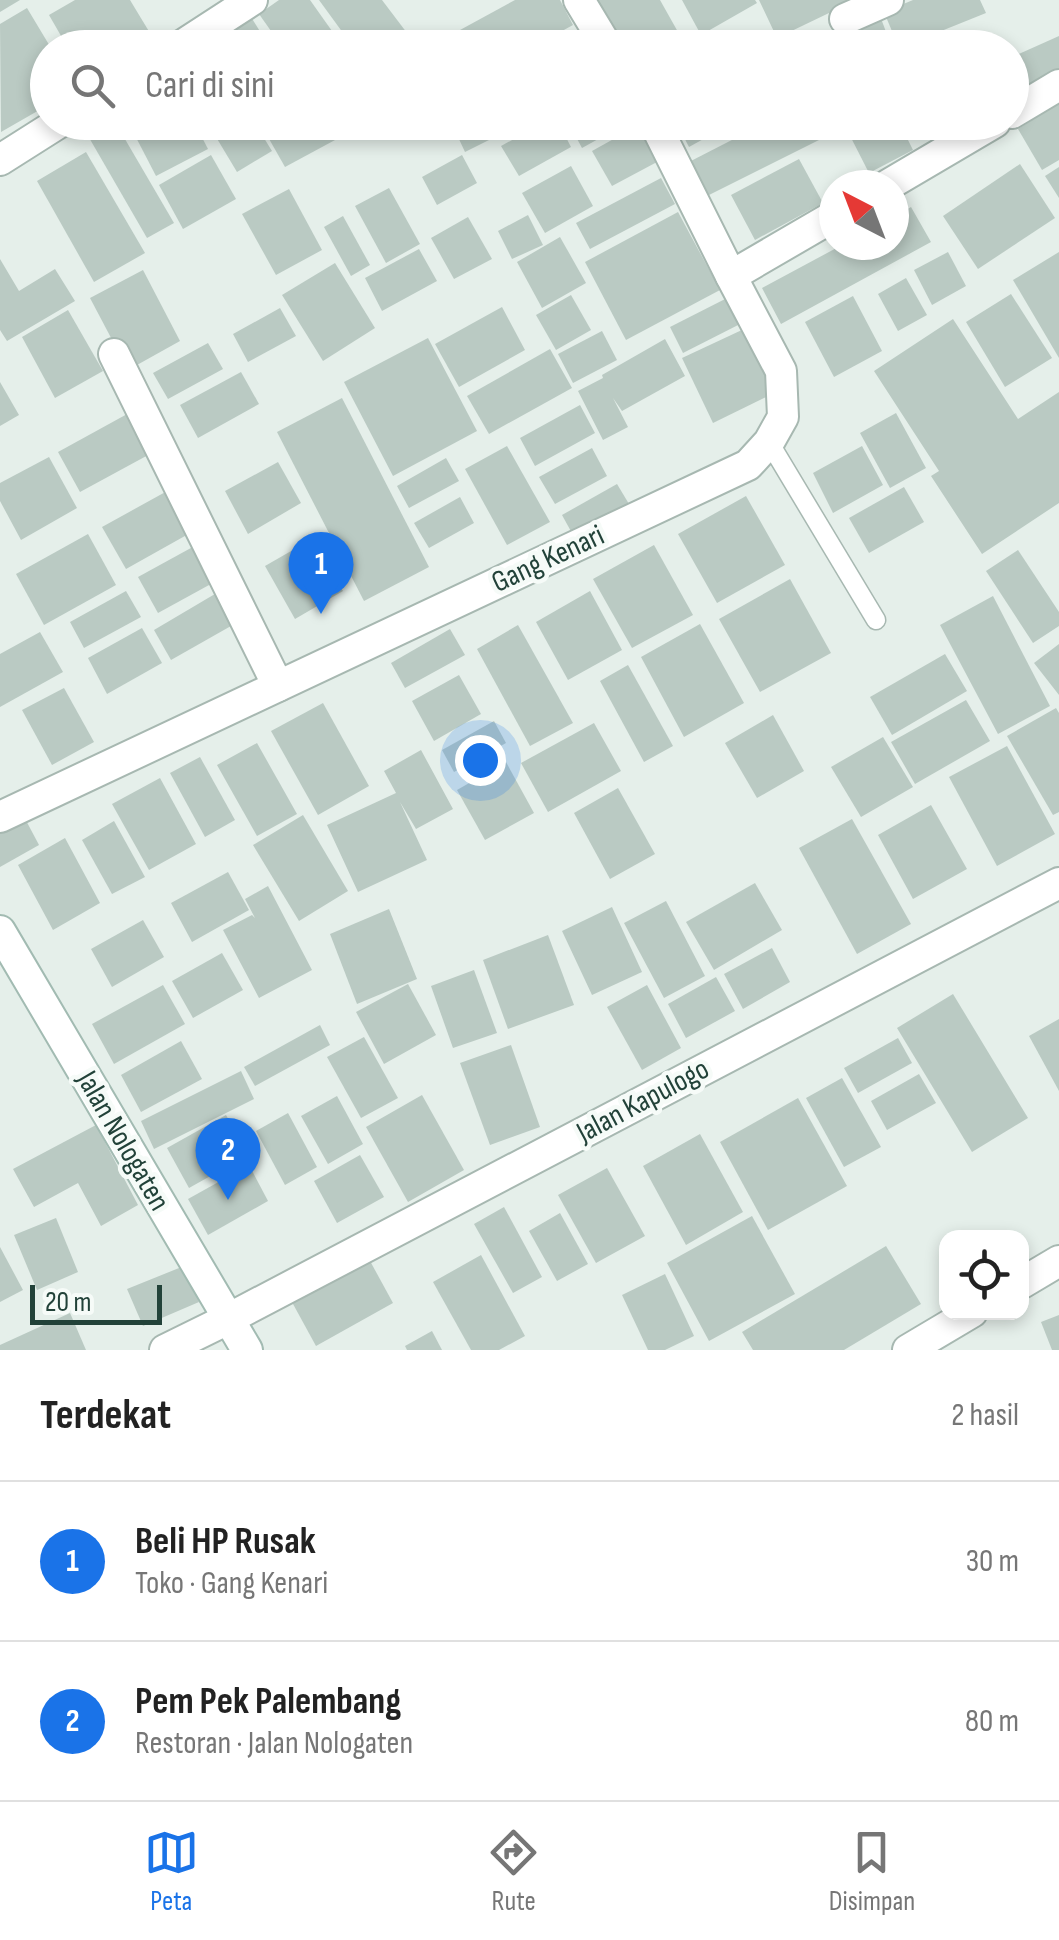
<!DOCTYPE html>
<html lang="id">
<meta charset="utf-8">
<style>
:root{--surface:#fff;--page:#f2f2f2;--text:#222;--muted:#767676;--line:#e0e0e0;--accent:#1a73e8}
body{margin:0;font-family:"Sofia Sans Condensed",sans-serif;background:var(--page);color:var(--text)}
.controls{position:absolute;right:30px;bottom:30px;display:grid;overflow:hidden;border-radius:20px;box-shadow:0 5px 15px #0003}
.controls button{width:90px;height:90px;display:grid;place-items:center;padding:0;border:0;border-bottom:2px solid var(--line);background:var(--surface);color:var(--text);font:50px sans-serif}
.compass{position:absolute;left:819px;top:170px;width:90px;height:90px;border-radius:50%;background:var(--surface);box-shadow:0 5px 15px #0003;rotate:318deg}
.scale{position:absolute;left:30px;bottom:25px;width:132px;box-sizing:border-box;padding-left:10px;border:5px solid #224239;border-top:0;font-size:28px;line-height:35px;white-space:nowrap;color:#224239;-webkit-text-stroke:8px #f6fbf8;paint-order:stroke}
.you{position:absolute;left:480px;top:760px;width:35px;height:35px;margin:-25px;border:8px solid #fff;border-radius:50%;background:#1a73e8;box-shadow:0 0 0 15px #1a73e833}
.badge{display:grid;place-items:center;width:65px;height:65px;border-radius:50%;background:var(--accent);color:#fff;font-size:32px;font-weight:700}
.pin{position:absolute;translate:-50% -82px;filter:drop-shadow(0 2px 5px #0008)}
.pin::after{content:'';position:absolute;top:52px;width:35px;height:30px;background:inherit;clip-path:polygon(0 0,100% 0,50% 100%)}
.list{margin:0;padding:0;list-style:none}
h2{display:flex;justify-content:space-between;align-items:center;height:130px;margin:0;padding:0 40px;font-size:42px}
h2 small{font-size:32px;font-weight:400;color:var(--muted)}
.list li{display:grid;grid-template-columns:65px 1fr auto;gap:30px;align-items:center;box-sizing:border-box;height:160px;padding:0 40px;border-top:2px solid var(--line)}
.list b{display:block;font-size:38px;white-space:nowrap}
.list p{margin:0;font-size:32px;white-space:nowrap;color:var(--muted)}
.list em{font-size:32px;font-style:normal;color:var(--muted)}
.icon{flex:none;width:55px;height:55px;fill:none;stroke:currentColor;stroke-width:2;stroke-linecap:round;stroke-linejoin:round}
.map{position:relative;flex:none;width:1059px;height:1350px;overflow:hidden}
.search{position:absolute;background:var(--surface);box-shadow:0 5px 15px #0003;left:30px;right:30px;top:30px;height:110px;display:flex;align-items:center;gap:25px;box-sizing:border-box;padding:0 35px;border-radius:55px;color:var(--muted);font-size:38px}
.sheet{height:450px;background:var(--surface)}
nav{display:flex;justify-content:space-around;align-items:center;box-sizing:border-box;height:140px;border-top:2px solid var(--line);background:var(--surface);font-size:28px;color:var(--muted)}
nav a{display:grid;justify-items:center;gap:5px}
nav .on{color:var(--accent)}
.map>svg:first-child{display:block}
.building{fill:#bacac3}
.lines{fill:none;stroke-linecap:round;stroke-linejoin:round}
.service-casing{stroke:#a7b8b1;stroke-width:21}
.minor-casing{stroke:#a7b8b1;stroke-width:34}
.secondary-casing{stroke:#a2bbb2;stroke-width:34}
.service{stroke:#fff;stroke-width:18}
.minor{stroke:#fff;stroke-width:30}
.secondary{stroke:#fff;stroke-width:30}
.labels{text-anchor:middle;dominant-baseline:central;stroke-width:9;stroke-linejoin:round;paint-order:stroke}
.street-label{font-size:30px;fill:#224239;stroke:#f6fbf8}
</style>
<div class="map">
<svg width="1059" height="1350" viewBox="0 0 1059 1350">
<rect width="100%" height="100%" fill="#e5efea"/>
<!-- building -->
<g class="building">
<path d="M 0,0 L 20,0 L 0,12 Z"/>
<path d="M 75,0 L 130,0 L 156,43 L 149,48 L 68,48 L 49,15 Z"/>
<path d="M 279,0 L 310,0 L 344,48 L 283,48 L 259,14 Z"/>
<path d="M 319,0 L 382,0 L 407,33 L 387,48 L 354,48 Z"/>
<path d="M 515,0 L 560,0 L 573,25 L 531,48 L 427,48 Z"/>
<path d="M 588,0 L 660,0 L 678,32 L 650,48 L 614,48 Z"/>
<path d="M 682,0 L 755,0 L 757,3 L 701,35 Z"/>
<path d="M 759,0 L 878,0 L 854,1 L 777,38 Z"/>
<path d="M 913,0 L 980,0 L 986,13 L 899,48 L 884,12 Z"/>
<path d="M 27,8 L 51,48 L 48,48 L 48,105 L 1,132 L 0,24 Z"/>
<path d="M 879,13 L 892,48 L 813,48 L 810,40 Z"/>
<path d="M 251,17 L 266,41 L 255,48 L 200,48 Z"/>
<path d="M 761,34 L 768,48 L 733,48 Z"/>
<path d="M 1059,36 L 1059,77 L 1012,97 L 1012,57 Z"/>
<path d="M 1059,103 L 1059,160 L 1042,170 L 1018,129 Z"/>
<path d="M 80,122 L 115,122 L 174,223 L 147,238 Z"/>
<path d="M 128,122 L 194,122 L 208,149 L 156,176 Z"/>
<path d="M 207,122 L 254,122 L 272,151 L 237,172 Z"/>
<path d="M 278,122 L 342,122 L 348,133 L 285,167 L 264,130 Z"/>
<path d="M 451,122 L 525,122 L 465,152 Z"/>
<path d="M 545,122 L 558,122 L 571,147 L 519,176 L 501,146 Z"/>
<path d="M 568,122 L 629,122 L 582,148 Z"/>
<path d="M 676,122 L 711,122 L 716,132 L 689,147 Z"/>
<path d="M 767,122 L 828,122 L 833,133 L 705,197 L 687,163 Z"/>
<path d="M 843,122 L 899,122 L 913,150 L 869,173 Z"/>
<path d="M 637,126 L 657,162 L 612,186 L 592,151 Z"/>
<path d="M 86,152 L 145,253 L 94,282 L 37,181 Z"/>
<path d="M 211,155 L 236,199 L 183,229 L 159,185 Z"/>
<path d="M 462,155 L 477,183 L 437,205 L 422,177 Z"/>
<path d="M 799,159 L 823,203 L 755,240 L 731,195 Z"/>
<path d="M 1020,164 L 1055,218 L 978,269 L 943,216 Z"/>
<path d="M 571,166 L 593,206 L 545,233 L 522,193 Z"/>
<path d="M 1059,167 L 1059,198 L 1045,176 Z"/>
<path d="M 661,178 L 675,204 L 590,249 L 576,223 Z"/>
<path d="M 389,188 L 420,244 L 386,263 L 355,206 Z"/>
<path d="M 289,189 L 322,250 L 276,275 L 242,214 Z"/>
<path d="M 911,207 L 931,242 L 781,324 L 762,288 L 842,245 L 894,245 L 894,217 Z"/>
<path d="M 678,212 L 720,290 L 626,340 L 585,262 Z"/>
<path d="M 528,215 L 543,245 L 512,259 L 498,231 Z"/>
<path d="M 343,216 L 370,265 L 351,276 L 324,227 Z"/>
<path d="M 468,217 L 492,259 L 454,279 L 431,238 Z"/>
<path d="M 560,237 L 586,283 L 542,308 L 517,262 Z"/>
<path d="M 419,249 L 437,281 L 382,311 L 365,278 Z"/>
<path d="M 948,252 L 966,286 L 932,305 L 914,270 Z"/>
<path d="M 1059,252 L 1059,358 L 1013,280 Z"/>
<path d="M 0,259 L 19,291 L 55,269 L 75,301 L 7,341 L 0,330 Z"/>
<path d="M 335,263 L 375,328 L 323,361 L 282,295 Z"/>
<path d="M 143,270 L 180,341 L 128,370 L 90,298 Z"/>
<path d="M 906,278 L 927,315 L 898,331 L 878,294 Z"/>
<path d="M 1011,294 L 1052,358 L 1005,387 L 966,322 Z"/>
<path d="M 571,295 L 591,330 L 556,350 L 536,315 Z"/>
<path d="M 731,296 L 744,322 L 683,353 L 670,327 Z"/>
<path d="M 853,296 L 882,351 L 834,377 L 805,322 Z"/>
<path d="M 502,307 L 525,350 L 459,387 L 435,344 Z"/>
<path d="M 280,308 L 296,336 L 248,362 L 233,334 Z"/>
<path d="M 68,310 L 103,371 L 55,398 L 22,337 Z"/>
<path d="M 953,319 L 1018,419 L 1059,392 L 1059,503 L 982,554 L 931,476 L 939,471 L 874,371 Z"/>
<path d="M 744,329 L 774,393 L 713,423 L 682,358 Z"/>
<path d="M 602,331 L 617,360 L 573,383 L 558,354 Z"/>
<path d="M 428,338 L 477,431 L 393,476 L 344,382 Z"/>
<path d="M 665,339 L 685,376 L 622,411 L 613,398 L 628,427 L 603,440 L 578,391 L 603,378 L 602,375 Z"/>
<path d="M 208,343 L 223,369 L 168,399 L 153,373 Z"/>
<path d="M 550,349 L 572,388 L 489,434 L 467,396 Z"/>
<path d="M 241,372 L 259,404 L 198,438 L 180,405 Z"/>
<path d="M 0,382 L 19,415 L 0,426 Z"/>
<path d="M 342,398 L 429,567 L 364,601 L 277,432 Z"/>
<path d="M 580,405 L 595,433 L 535,466 L 520,438 Z"/>
<path d="M 129,413 L 150,454 L 80,492 L 58,452 Z"/>
<path d="M 896,413 L 926,468 L 890,488 L 860,433 Z"/>
<path d="M 507,446 L 550,522 L 507,545 L 465,469 Z"/>
<path d="M 862,446 L 883,485 L 833,513 L 813,473 Z"/>
<path d="M 592,448 L 607,476 L 555,504 L 539,477 Z"/>
<path d="M 49,457 L 77,508 L 21,540 L 0,501 L 0,483 Z"/>
<path d="M 446,458 L 459,481 L 409,508 L 397,486 Z"/>
<path d="M 278,462 L 301,503 L 248,534 L 225,491 Z"/>
<path d="M 617,484 L 629,504 L 573,535 L 562,515 Z"/>
<path d="M 904,487 L 924,522 L 869,553 L 849,518 Z"/>
<path d="M 169,490 L 192,532 L 126,569 L 102,527 Z"/>
<path d="M 746,496 L 785,565 L 717,603 L 678,534 Z"/>
<path d="M 460,497 L 474,523 L 429,548 L 414,523 Z"/>
<path d="M 88,534 L 116,585 L 44,625 L 16,574 Z"/>
<path d="M 312,539 L 343,591 L 295,619 L 265,566 Z"/>
<path d="M 200,543 L 220,579 L 158,613 L 138,577 Z"/>
<path d="M 654,545 L 693,615 L 632,648 L 593,579 Z"/>
<path d="M 1018,550 L 1059,612 L 1059,626 L 1033,643 L 986,571 Z"/>
<path d="M 790,579 L 831,653 L 760,692 L 719,619 Z"/>
<path d="M 126,591 L 141,617 L 84,648 L 70,622 Z"/>
<path d="M 220,591 L 238,622 L 171,660 L 154,630 Z"/>
<path d="M 590,591 L 622,650 L 568,680 L 536,622 Z"/>
<path d="M 993,596 L 1050,706 L 998,734 L 940,625 Z"/>
<path d="M 700,624 L 744,703 L 684,737 L 641,657 Z"/>
<path d="M 518,625 L 573,723 L 530,746 L 477,649 Z"/>
<path d="M 142,628 L 162,663 L 107,694 L 88,658 Z"/>
<path d="M 450,629 L 465,655 L 405,688 L 391,663 Z"/>
<path d="M 40,632 L 63,672 L 0,707 L 0,654 Z"/>
<path d="M 1059,644 L 1059,695 L 1034,663 Z"/>
<path d="M 945,654 L 967,691 L 892,735 L 870,697 Z"/>
<path d="M 628,665 L 673,746 L 644,762 L 600,681 Z"/>
<path d="M 459,675 L 481,714 L 434,741 L 412,701 Z"/>
<path d="M 64,688 L 94,742 L 52,765 L 22,710 Z"/>
<path d="M 966,700 L 990,741 L 915,784 L 891,742 Z"/>
<path d="M 323,703 L 369,786 L 318,815 L 271,731 Z"/>
<path d="M 1056,708 L 1059,713 L 1059,812 L 1053,815 L 1007,736 Z"/>
<path d="M 773,715 L 804,771 L 757,798 L 725,743 Z"/>
<path d="M 494,721 L 506,743 L 454,772 L 442,750 Z"/>
<path d="M 594,723 L 621,771 L 548,812 L 521,763 Z"/>
<path d="M 883,737 L 913,787 L 861,817 L 831,767 Z"/>
<path d="M 257,743 L 297,814 L 257,836 L 217,765 Z"/>
<path d="M 1007,746 L 1055,834 L 997,866 L 949,777 Z"/>
<path d="M 421,750 L 453,809 L 416,829 L 400,802 L 427,860 L 358,892 L 327,825 L 396,793 L 384,771 Z"/>
<path d="M 200,757 L 235,820 L 205,837 L 170,773 Z"/>
<path d="M 506,762 L 534,813 L 485,840 L 457,790 Z"/>
<path d="M 160,778 L 196,844 L 149,870 L 112,804 Z"/>
<path d="M 618,788 L 655,854 L 610,879 L 574,813 Z"/>
<path d="M 931,805 L 967,869 L 913,899 L 878,835 Z"/>
<path d="M 22,813 L 39,845 L 0,867 L 0,825 Z"/>
<path d="M 303,815 L 348,891 L 299,921 L 253,845 Z"/>
<path d="M 852,819 L 911,924 L 857,954 L 799,848 Z"/>
<path d="M 114,821 L 145,877 L 112,894 L 82,840 Z"/>
<path d="M 65,838 L 100,903 L 53,930 L 18,865 Z"/>
<path d="M 228,872 L 249,910 L 192,942 L 171,903 Z"/>
<path d="M 755,883 L 782,930 L 714,970 L 686,922 Z"/>
<path d="M 268,886 L 312,970 L 259,998 L 223,930 L 252,915 L 255,918 L 245,899 Z"/>
<path d="M 666,901 L 705,976 L 664,998 L 624,923 Z"/>
<path d="M 612,907 L 642,972 L 592,995 L 562,931 Z"/>
<path d="M 389,909 L 417,979 L 357,1004 L 330,934 Z"/>
<path d="M 143,920 L 164,957 L 112,987 L 91,949 Z"/>
<path d="M 548,935 L 574,1005 L 508,1029 L 483,960 Z"/>
<path d="M 772,948 L 790,982 L 743,1009 L 724,974 Z"/>
<path d="M 222,953 L 243,990 L 193,1018 L 172,981 Z"/>
<path d="M 474,970 L 497,1033 L 453,1048 L 431,986 Z"/>
<path d="M 716,977 L 735,1011 L 686,1038 L 668,1004 Z"/>
<path d="M 408,984 L 436,1035 L 384,1064 L 356,1012 Z"/>
<path d="M 163,985 L 185,1024 L 114,1064 L 92,1024 Z"/>
<path d="M 647,985 L 681,1048 L 642,1070 L 607,1007 Z"/>
<path d="M 953,994 L 1028,1118 L 972,1152 L 897,1028 Z"/>
<path d="M 1059,1019 L 1059,1091 L 1029,1036 Z"/>
<path d="M 320,1025 L 330,1045 L 255,1086 L 244,1067 Z"/>
<path d="M 364,1037 L 398,1098 L 361,1118 L 327,1057 Z"/>
<path d="M 898,1038 L 912,1063 L 858,1093 L 844,1068 Z"/>
<path d="M 181,1041 L 202,1079 L 141,1112 L 121,1075 Z"/>
<path d="M 511,1045 L 540,1127 L 490,1145 L 460,1063 Z"/>
<path d="M 241,1071 L 254,1099 L 154,1149 L 141,1121 Z"/>
<path d="M 919,1074 L 936,1103 L 887,1130 L 871,1101 Z"/>
<path d="M 842,1078 L 881,1147 L 844,1167 L 806,1098 Z"/>
<path d="M 422,1095 L 464,1170 L 408,1202 L 366,1127 Z"/>
<path d="M 337,1096 L 363,1144 L 328,1164 L 301,1116 Z"/>
<path d="M 798,1098 L 847,1186 L 768,1230 L 720,1142 Z"/>
<path d="M 288,1113 L 317,1167 L 285,1185 L 256,1131 Z"/>
<path d="M 226,1115 L 248,1155 L 189,1188 L 167,1148 Z"/>
<path d="M 96,1125 L 138,1205 L 101,1226 L 78,1183 L 34,1207 L 13,1169 Z"/>
<path d="M 700,1134 L 743,1212 L 686,1245 L 643,1166 Z"/>
<path d="M 360,1155 L 384,1197 L 337,1223 L 314,1181 Z"/>
<path d="M 249,1165 L 268,1201 L 208,1235 L 188,1199 Z"/>
<path d="M 607,1168 L 645,1236 L 596,1263 L 558,1195 Z"/>
<path d="M 504,1207 L 542,1277 L 513,1293 L 474,1224 Z"/>
<path d="M 560,1213 L 588,1264 L 557,1281 L 529,1231 Z"/>
<path d="M 752,1216 L 795,1294 L 709,1341 L 667,1263 Z"/>
<path d="M 56,1218 L 78,1272 L 37,1290 L 14,1235 Z"/>
<path d="M 886,1246 L 921,1304 L 844,1350 L 753,1350 L 742,1332 Z"/>
<path d="M 0,1247 L 23,1290 L 0,1302 Z"/>
<path d="M 364,1250 L 393,1303 L 316,1346 L 287,1293 Z"/>
<path d="M 481,1255 L 525,1336 L 499,1350 L 471,1350 L 433,1282 Z"/>
<path d="M 184,1266 L 199,1302 L 143,1326 L 127,1289 Z"/>
<path d="M 665,1274 L 694,1336 L 665,1350 L 648,1350 L 622,1295 Z"/>
<path d="M 70,1313 L 86,1350 L 0,1350 L 0,1345 Z"/>
<path d="M 1059,1315 L 1059,1350 L 1052,1350 L 1041,1322 Z"/>
<path d="M 432,1331 L 442,1350 L 407,1350 L 405,1346 Z"/>
</g>
<g class="lines">
<!-- service casing -->
<g class="service-casing">
<path id="service" d="M 769,442 L 876,620"/>
</g>
<!-- minor casing -->
<g class="minor-casing">
<g id="minor">
<path d="M 579,0 L 608,48"/>
<path d="M 845,19 L 888,0"/>
<path d="M 178,48 L 252,0"/>
<path d="M 1012,113 L 1059,85"/>
<path d="M 0,160 L 60,122"/>
<path d="M 888,185 L 995,122"/>
<path d="M 731,276 L 834,216"/>
<path d="M 114,354 L 278,686"/>
<path d="M 0,817 L 748,465 L 769,442 L 783,417 L 781,371 L 731,276 L 654,122"/>
<path d="M 1022,1283 L 1059,1261"/>
<path d="M 165,1350 L 228,1319 L 1059,883"/>
<path d="M 908,1350 L 972,1312"/>
</g>
</g>
<!-- secondary casing -->
<g class="secondary-casing">
<path id="secondary" d="M 0,931 L 247,1350"/>
</g>
<!-- service -->
<use href="#service" class="service"/>
<!-- minor -->
<use href="#minor" class="minor"/>
<!-- secondary -->
<use href="#secondary" class="secondary"/>
</g>
<g class="labels">
<!-- street labels -->
<g class="street-label">
<text transform="translate(548 559) rotate(-25)">Gang Kenari</text>
<text transform="translate(643 1101) rotate(-28)">Jalan Kapulogo</text>
<text transform="translate(123 1141) rotate(60)">Jalan Nologaten</text>
</g>
</g>
</svg>
<div class="controls">
<button><svg class="icon" aria-label="locate" viewBox="0 0 24 24"><circle cx="12" cy="12" r="6"/><path d="M12 2v4M12 18v4M2 12h4M18 12h4"/></svg></button>
</div>
<svg class="compass" viewBox="-18 -18 36 36"><path d="M0-13l5 13h-10z" fill="#e53935"/><path d="M0 13l5-13h-10z" fill="#767676"/></svg>
<div class="scale">20 m</div>
<div class="you"></div>
<div class="pin badge" style="left:321px;top:614px">1</div>
<div class="pin badge" style="left:228px;top:1200px">2</div>
<div class="search"><svg class="icon" aria-label="search" viewBox="0 0 24 24"><circle cx="10" cy="10" r="6"/><path d="M15 15l6 6"/></svg>Cari di sini</div>
</div>
<section class="sheet">
<h2>Terdekat<small>2 hasil</small></h2>
<ul class="list">
<li><span class="badge">1</span><div><b>Beli HP Rusak</b><p>Toko · Gang Kenari</p></div><em>30 m</em></li>
<li><span class="badge">2</span><div><b>Pem Pek Palembang</b><p>Restoran · Jalan Nologaten</p></div><em>80 m</em></li>
</ul>
</section>
<nav>
<a class="on"><svg class="icon" aria-label="map" viewBox="0 0 24 24"><path d="M3 6l6-2 6 2 6-2v14l-6 2-6-2-6 2zM9 4v14M15 6v14"/></svg>Peta</a>
<a><svg class="icon" aria-label="directions" viewBox="0 0 24 24"><path d="M12 3l9 9-9 9-9-9zM9 14v-3h6M13 9l2 2-2 2"/></svg>Rute</a>
<a><svg class="icon" aria-label="saved" viewBox="0 0 24 24"><path d="M7 4h10v16l-5-4-5 4z"/></svg>Disimpan</a>
</nav>
